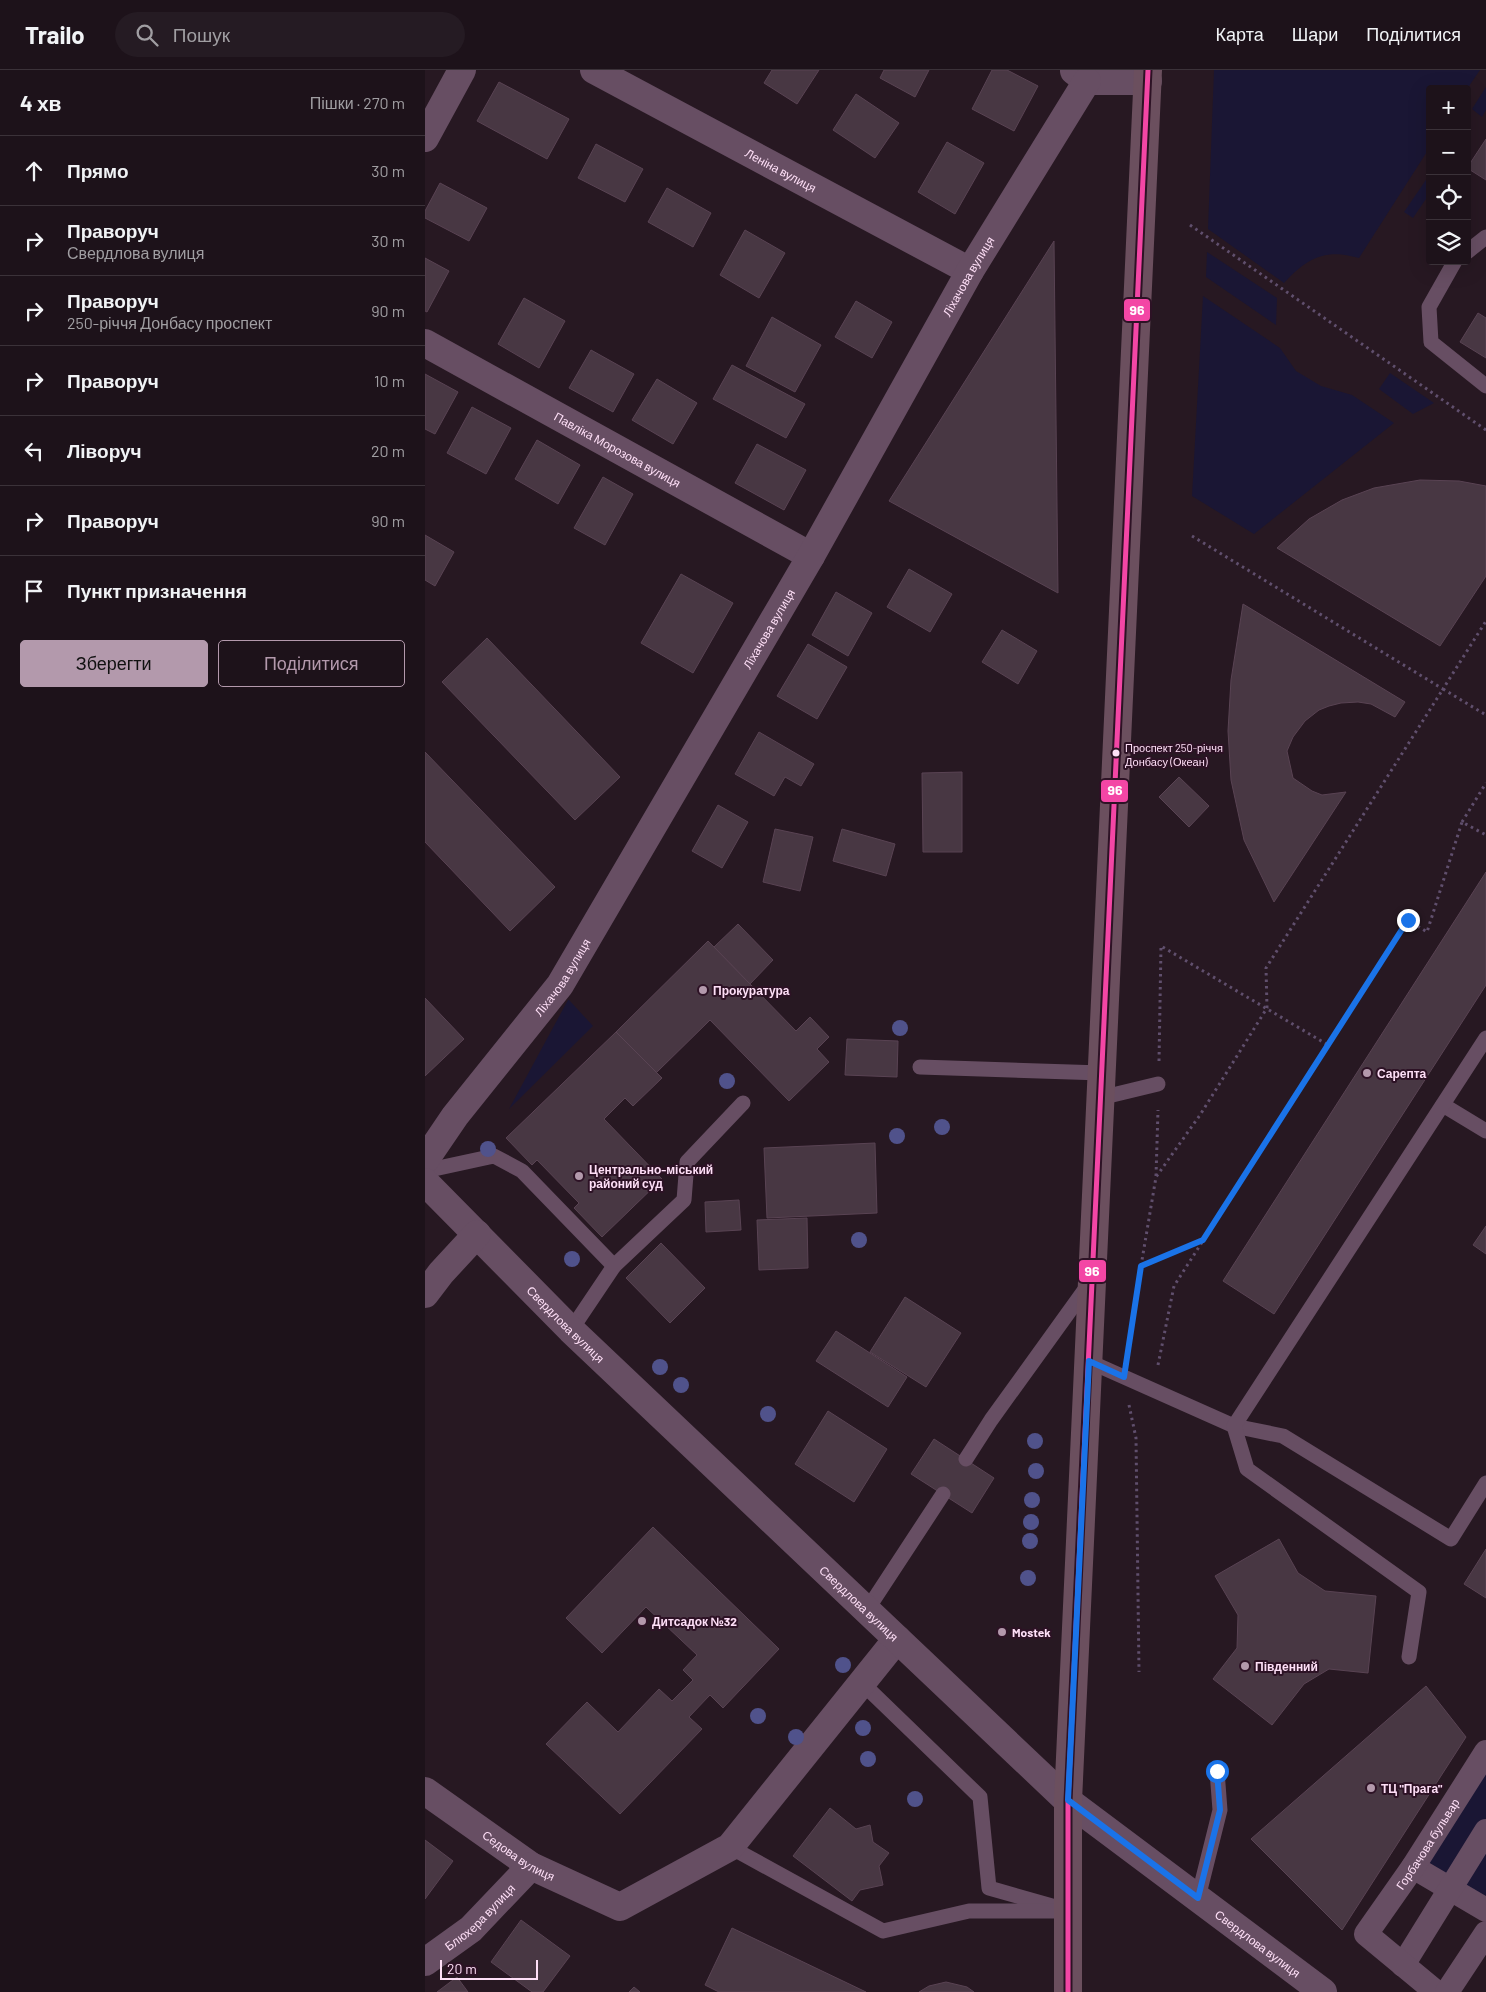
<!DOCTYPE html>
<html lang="uk">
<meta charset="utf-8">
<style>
:root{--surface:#1d121a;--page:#251b23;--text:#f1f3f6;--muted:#a09ea2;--line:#3b3239;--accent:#b399ac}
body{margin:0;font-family:Barlow,sans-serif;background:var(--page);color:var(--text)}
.controls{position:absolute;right:15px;top:15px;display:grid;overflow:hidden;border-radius:5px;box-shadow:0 5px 20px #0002}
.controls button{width:45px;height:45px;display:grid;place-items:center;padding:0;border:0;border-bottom:1px solid var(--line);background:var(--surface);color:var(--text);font:25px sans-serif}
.scale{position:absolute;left:15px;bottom:12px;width:98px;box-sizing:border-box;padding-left:5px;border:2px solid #fedff7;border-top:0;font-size:14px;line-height:18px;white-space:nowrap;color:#fedff7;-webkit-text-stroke:4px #2d1225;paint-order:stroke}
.stop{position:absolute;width:15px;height:15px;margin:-11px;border:4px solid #1a73e8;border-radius:50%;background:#fff}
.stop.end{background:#1a73e8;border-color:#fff;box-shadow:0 1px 5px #0008}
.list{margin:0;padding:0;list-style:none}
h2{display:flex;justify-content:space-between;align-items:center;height:65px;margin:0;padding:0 20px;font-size:21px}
h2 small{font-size:16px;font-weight:400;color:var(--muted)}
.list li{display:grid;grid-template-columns:32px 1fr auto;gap:15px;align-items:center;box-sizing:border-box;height:70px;padding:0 20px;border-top:1px solid var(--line)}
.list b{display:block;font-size:19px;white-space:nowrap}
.list p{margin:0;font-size:16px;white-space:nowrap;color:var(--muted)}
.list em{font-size:16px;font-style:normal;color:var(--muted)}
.actions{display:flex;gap:10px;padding:15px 20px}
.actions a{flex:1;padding:11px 0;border:1px solid var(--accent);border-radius:5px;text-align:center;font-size:18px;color:var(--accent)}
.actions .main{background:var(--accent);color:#111}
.icon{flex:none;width:28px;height:28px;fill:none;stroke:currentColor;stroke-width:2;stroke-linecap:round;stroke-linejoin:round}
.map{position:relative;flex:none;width:1061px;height:1922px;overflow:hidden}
header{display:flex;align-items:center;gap:30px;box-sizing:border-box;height:70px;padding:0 25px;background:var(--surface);border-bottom:1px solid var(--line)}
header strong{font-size:24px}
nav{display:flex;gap:28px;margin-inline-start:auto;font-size:18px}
.search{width:350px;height:45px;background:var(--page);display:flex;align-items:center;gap:12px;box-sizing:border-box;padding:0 18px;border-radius:28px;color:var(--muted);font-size:19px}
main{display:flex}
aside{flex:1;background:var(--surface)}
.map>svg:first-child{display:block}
.green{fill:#1a1634}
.building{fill:#483743;stroke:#594353}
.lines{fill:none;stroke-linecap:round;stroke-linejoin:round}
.path{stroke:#604f6d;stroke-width:3;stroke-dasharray:2.5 4;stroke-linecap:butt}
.service{stroke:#674e63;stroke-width:15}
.pedestrian{stroke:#674e63;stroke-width:24}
.minor{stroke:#674e63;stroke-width:28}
.tertiary{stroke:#674e63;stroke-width:28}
.primary{stroke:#6b4f5e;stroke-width:28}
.bus-1-casing{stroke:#2d1225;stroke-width:9}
.bus-1{stroke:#f346a5;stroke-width:5}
.tree{fill:#50528b}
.route{stroke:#1a73e8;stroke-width:6}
.bus-dot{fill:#fedff7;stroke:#2d1225;stroke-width:2}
.poi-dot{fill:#b399ac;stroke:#2d1225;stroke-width:2}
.labels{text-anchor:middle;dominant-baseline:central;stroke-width:4;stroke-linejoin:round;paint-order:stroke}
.bus-label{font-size:11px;fill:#fedff7;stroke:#2d1225;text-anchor:start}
.street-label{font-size:12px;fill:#fedff7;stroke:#2d1225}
.poi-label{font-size:12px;font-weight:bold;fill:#fedff7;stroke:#2d1225;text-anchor:start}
.line-badge{stroke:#2d1225;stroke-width:2}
.badge-label{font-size:14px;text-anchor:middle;font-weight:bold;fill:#fff}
</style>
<header>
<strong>Trailo</strong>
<div class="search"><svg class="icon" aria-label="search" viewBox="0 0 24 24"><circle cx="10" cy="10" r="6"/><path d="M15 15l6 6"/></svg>Пошук</div>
<nav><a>Карта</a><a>Шари</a><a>Поділитися</a></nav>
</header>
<main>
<aside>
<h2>4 хв<small>Пішки · 270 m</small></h2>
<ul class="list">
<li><svg class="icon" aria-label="ahead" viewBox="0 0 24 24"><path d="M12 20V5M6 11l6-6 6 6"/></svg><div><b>Прямо</b></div><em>30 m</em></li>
<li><svg class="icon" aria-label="right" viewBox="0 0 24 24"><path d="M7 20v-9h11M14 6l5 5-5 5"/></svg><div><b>Праворуч</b><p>Свердлова вулиця</p></div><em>30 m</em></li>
<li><svg class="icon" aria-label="right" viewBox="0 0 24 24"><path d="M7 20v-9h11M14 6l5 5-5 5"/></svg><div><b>Праворуч</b><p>250-річчя Донбасу проспект</p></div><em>90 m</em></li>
<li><svg class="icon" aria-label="right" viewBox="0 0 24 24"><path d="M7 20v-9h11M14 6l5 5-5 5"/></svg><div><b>Праворуч</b></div><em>10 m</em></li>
<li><svg class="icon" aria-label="left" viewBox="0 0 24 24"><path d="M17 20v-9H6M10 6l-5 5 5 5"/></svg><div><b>Ліворуч</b></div><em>20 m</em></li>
<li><svg class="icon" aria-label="right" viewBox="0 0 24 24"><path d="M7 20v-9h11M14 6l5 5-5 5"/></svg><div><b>Праворуч</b></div><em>90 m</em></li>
<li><svg class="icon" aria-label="arrive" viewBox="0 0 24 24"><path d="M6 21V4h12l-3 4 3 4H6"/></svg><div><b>Пункт призначення</b></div></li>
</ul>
<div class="actions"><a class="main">Зберегти</a><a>Поділитися</a></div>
</aside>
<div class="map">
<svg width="1061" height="1922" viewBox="0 0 1061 1922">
<rect width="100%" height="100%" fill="#271822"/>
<!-- green -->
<g class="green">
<path d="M 789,0 L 1055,0 L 1042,19 L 1005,19 L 1005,77 L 934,188 C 900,178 882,188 859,213 L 783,159 Z"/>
<path d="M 1061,17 L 1061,40 L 1057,47 L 1047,39 Z"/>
<path d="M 1005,104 L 1005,123 L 988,148 L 979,142 Z"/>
<path d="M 782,182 L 852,228 L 851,255 L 781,207 Z"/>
<path d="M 778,226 L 855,278 L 871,301 L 896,316 L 927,325 L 969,353 L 829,464 L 767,426 Z"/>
<path d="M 965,303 L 1009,333 L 988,344 L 954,319 Z"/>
<path d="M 144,930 L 168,956 L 84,1039 L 143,930 Z"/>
<path d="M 1061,1701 L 1061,1748 L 1025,1806 L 1003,1792 Z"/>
<path d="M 1061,1781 L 1061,1826 L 1040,1815 Z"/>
</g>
<!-- building -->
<g class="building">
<path d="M 347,0 L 394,0 L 372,34 L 339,13 Z"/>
<path d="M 459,0 L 504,0 L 490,27 L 455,8 Z"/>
<path d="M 567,0 L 582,0 L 613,16 L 589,61 L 547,39 Z"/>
<path d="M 74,12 L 144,49 L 122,89 L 52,51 Z"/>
<path d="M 431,24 L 474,53 L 450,88 L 408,60 Z"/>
<path d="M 1061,69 L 1061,110 L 1042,98 Z"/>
<path d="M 522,72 L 559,93 L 530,144 L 493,122 Z"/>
<path d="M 171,74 L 218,99 L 200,132 L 153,108 Z"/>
<path d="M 15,113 L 62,138 L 44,171 L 0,148 L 0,141 Z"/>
<path d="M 242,118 L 286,143 L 268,177 L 223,152 Z"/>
<path d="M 320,160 L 360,183 L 334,228 L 295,205 Z"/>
<path d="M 629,171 L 633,523 L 464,431 Z"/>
<path d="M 0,188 L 24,201 L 2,242 L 0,241 Z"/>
<path d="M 99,228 L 140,251 L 114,298 L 73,274 Z"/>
<path d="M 431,231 L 467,252 L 447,288 L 410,267 Z"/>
<path d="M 1053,243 L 1061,248 L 1061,288 L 1035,272 Z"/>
<path d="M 347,247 L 396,275 L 370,322 L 321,296 Z"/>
<path d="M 166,280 L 209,304 L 188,342 L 144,318 Z"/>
<path d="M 307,295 L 380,334 L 361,368 L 288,329 Z"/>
<path d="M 0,304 L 33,322 L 10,364 L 0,359 Z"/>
<path d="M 232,309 L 272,333 L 248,374 L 207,350 Z"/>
<path d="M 47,337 L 86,358 L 61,404 L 22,383 Z"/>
<path d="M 112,370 L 155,395 L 133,434 L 90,409 Z"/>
<path d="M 332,374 L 381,400 L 359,440 L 310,413 Z"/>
<path d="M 178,407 L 208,424 L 180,475 L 149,458 Z"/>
<path d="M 995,410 L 1034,411 L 1061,416 L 1061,506 L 1015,576 L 852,478 L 884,449 L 917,430 L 949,418 Z"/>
<path d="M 0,465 L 29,482 L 10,516 L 0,510 Z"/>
<path d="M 484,499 L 527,524 L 505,562 L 462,537 Z"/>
<path d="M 256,504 L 308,533 L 268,603 L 216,573 Z"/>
<path d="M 411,522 L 447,543 L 423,586 L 387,565 Z"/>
<path d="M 818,534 L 980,632 L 970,647 L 946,634 L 933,632 L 916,633 L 904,636 L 894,640 L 880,651 L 868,667 L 862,681 L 868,708 L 887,721 L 897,725 L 921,722 L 849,832 L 819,770 L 806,710 L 803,661 L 806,610 Z"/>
<path d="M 577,560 L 612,581 L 593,614 L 557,592 Z"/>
<path d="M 62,568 L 195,707 L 150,750 L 17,612 Z"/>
<path d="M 383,574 L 422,597 L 392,649 L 352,626 Z"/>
<path d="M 334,662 L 389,694 L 376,716 L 360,707 L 349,726 L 310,704 Z"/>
<path d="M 0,682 L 130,817 L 85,861 L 0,772 Z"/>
<path d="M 537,702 L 537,782 L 498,782 L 497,703 Z"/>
<path d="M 754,707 L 784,736 L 764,757 L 734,727 Z"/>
<path d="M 293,735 L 323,752 L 297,798 L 267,781 Z"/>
<path d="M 350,759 L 388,767 L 375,821 L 338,812 Z"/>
<path d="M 417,759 L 470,774 L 461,806 L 408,791 Z"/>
<path d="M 1061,802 L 1061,915 L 849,1244 L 798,1211 Z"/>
<path d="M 313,854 L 348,890 L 325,914 L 289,877 Z"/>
<path d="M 283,871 L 371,961 L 385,947 L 404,967 L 392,979 L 404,992 L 364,1031 L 285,950 L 231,1003 L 191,962 Z"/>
<path d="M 0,928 L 39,969 L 0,1006 Z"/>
<path d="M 191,962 L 237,1008 L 208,1036 L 200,1028 L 179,1049 L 237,1109 L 177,1167 L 149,1138 L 154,1133 L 112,1090 L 107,1095 L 81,1068 Z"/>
<path d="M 422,969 L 473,971 L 472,1007 L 420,1005 Z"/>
<path d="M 450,1073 L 452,1143 L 342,1148 L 339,1078 Z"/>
<path d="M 314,1130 L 316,1160 L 281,1162 L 280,1132 Z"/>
<path d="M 382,1148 L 383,1198 L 334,1200 L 332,1150 Z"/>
<path d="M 1061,1156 L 1061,1184 L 1048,1175 Z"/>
<path d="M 236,1173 L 280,1218 L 245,1253 L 201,1208 Z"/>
<path d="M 480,1227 L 536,1263 L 501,1317 L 445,1282 Z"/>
<path d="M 411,1261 L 482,1307 L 463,1337 L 391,1291 Z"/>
<path d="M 403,1341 L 462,1379 L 429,1432 L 370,1394 Z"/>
<path d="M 509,1369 L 569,1408 L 547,1443 L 486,1404 Z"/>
<path d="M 228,1457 L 354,1579 L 298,1638 L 285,1625 L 264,1647 L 277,1659 L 195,1744 L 121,1674 L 162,1632 L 193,1662 L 234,1619 L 247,1631 L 268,1610 L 258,1600 L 272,1585 L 221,1537 L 177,1583 L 141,1548 Z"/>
<path d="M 854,1469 L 873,1503 L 900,1521 L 951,1526 L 943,1603 L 904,1599 L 879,1614 L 847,1655 L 788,1609 L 812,1578 L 813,1545 L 790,1506 Z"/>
<path d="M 1061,1479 L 1061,1528 L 1039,1514 Z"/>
<path d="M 1001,1616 L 1041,1667 L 917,1860 L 826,1769 Z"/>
<path d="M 405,1738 L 431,1759 L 445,1755 L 448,1772 L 464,1783 L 454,1796 L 458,1815 L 435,1820 L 427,1831 L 368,1786 Z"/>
<path d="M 0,1770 L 28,1791 L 0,1829 Z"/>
<path d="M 96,1850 L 145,1886 L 118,1922 L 107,1922 L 66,1892 Z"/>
<path d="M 307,1858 L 441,1922 L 294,1922 L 280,1915 Z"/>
<path d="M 32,1907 L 43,1922 L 12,1922 Z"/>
<path d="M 521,1912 L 542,1917 L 549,1922 L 494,1922 L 504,1916 Z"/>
<path d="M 209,1917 L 215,1922 L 204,1922 Z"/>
</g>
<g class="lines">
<!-- path -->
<g class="path">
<path d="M 765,155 L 1061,360"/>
<path d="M 767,466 L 1018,619 L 1061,551"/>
<path d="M 1037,752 L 1061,713"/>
<path d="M 734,991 L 736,876 L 903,975"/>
<path d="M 731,1106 L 733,1040"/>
<path d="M 716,1196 L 731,1107 L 775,1045 L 842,938 L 841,898 L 1018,619 L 1061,645"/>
<path d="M 703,1283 L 716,1196 L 777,1171"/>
<path d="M 733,1295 L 749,1216 L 983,850 L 1002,862 L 1037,752 L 1061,765"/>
<path d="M 704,1335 L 711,1368 L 714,1602"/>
</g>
<!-- service -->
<g class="service">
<path d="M 1042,182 L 1061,167"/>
<path d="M 1030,191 L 1004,237 L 1006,272 L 1061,316"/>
<path d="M 495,997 L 677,1003"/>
<path d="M 675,1028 L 733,1014"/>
<path d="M 1018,1035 L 1061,1061"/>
<path d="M 0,1101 L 69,1086 L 97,1101 L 189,1196"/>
<path d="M 146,1260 L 189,1196 L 259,1130 L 262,1092 L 318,1033"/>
<path d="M 663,1291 L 809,1356 L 858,1366 L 1026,1469 L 1061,1413"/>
<path d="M 541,1389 L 566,1350 L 664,1214"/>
<path d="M 442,1540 L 518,1424"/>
<path d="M 984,1587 L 994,1522 L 822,1399 L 809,1356 L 1061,968"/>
<path d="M 437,1613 L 555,1727 L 564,1818 L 627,1836"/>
<path d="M 305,1777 L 458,1861 L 544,1841 L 643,1841"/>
<path d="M 773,1828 L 795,1740 L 792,1701"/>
</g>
<!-- pedestrian -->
<g class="pedestrian">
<path d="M 988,1797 L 1061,1840"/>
<path d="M 978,1895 L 1061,1761"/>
<path id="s1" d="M 1011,1922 L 941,1864 L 988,1797 L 1061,1682"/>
<path d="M 1022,1922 L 1061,1863"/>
</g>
<!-- minor -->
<g class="minor">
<path id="s2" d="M 169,0 L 545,201"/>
<path d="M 649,1 L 662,11 L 723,11"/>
<path d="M 0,68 L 37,0"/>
<path id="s3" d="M 0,273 L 386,486"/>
<path id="s4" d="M 0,1090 L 30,1046 L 135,915 L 386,486 L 545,201 L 662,11"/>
<path id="s5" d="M 0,1721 L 106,1796 L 195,1837 L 305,1777 L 472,1569"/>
<path id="s6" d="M 0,1892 L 46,1859 L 106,1796"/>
</g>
<!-- tertiary -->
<g class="tertiary">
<path id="s7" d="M 0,1112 L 146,1260 L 643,1731 L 898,1922"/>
<path d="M 0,1224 L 16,1203 L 52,1164"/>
</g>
<!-- primary -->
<path class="primary" d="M 643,1922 L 643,1731 L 723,0"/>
<!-- bus-1 casing -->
<g class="bus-1-casing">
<path id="bus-1" d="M 643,1922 L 643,1731 L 723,0"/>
</g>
<!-- bus-1 -->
<use href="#bus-1" class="bus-1"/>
</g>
<!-- trees -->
<g class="tree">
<circle cx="475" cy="958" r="8"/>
<circle cx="302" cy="1011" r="8"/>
<circle cx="517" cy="1057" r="8"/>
<circle cx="472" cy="1066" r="8"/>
<circle cx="63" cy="1079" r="8"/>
<circle cx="434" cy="1170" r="8"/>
<circle cx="147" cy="1189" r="8"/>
<circle cx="235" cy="1297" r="8"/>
<circle cx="256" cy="1315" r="8"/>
<circle cx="343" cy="1344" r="8"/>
<circle cx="610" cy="1371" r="8"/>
<circle cx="611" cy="1401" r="8"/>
<circle cx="607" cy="1430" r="8"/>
<circle cx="606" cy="1452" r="8"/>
<circle cx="605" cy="1471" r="8"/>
<circle cx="603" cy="1508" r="8"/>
<circle cx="418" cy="1595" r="8"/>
<circle cx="333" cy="1646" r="8"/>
<circle cx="438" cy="1658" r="8"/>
<circle cx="371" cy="1667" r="8"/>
<circle cx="443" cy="1689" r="8"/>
<circle cx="490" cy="1729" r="8"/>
</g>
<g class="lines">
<!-- route -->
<path class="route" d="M 792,1701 L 795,1740 L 773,1828 L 643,1730 L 664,1291 L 699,1307 L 716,1196 L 778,1170 L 983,850"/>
</g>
<!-- markers -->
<circle class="bus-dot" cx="691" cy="683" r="4.5"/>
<g class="poi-dot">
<circle cx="278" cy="920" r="5"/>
<circle cx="942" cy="1003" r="5"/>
<circle cx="154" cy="1106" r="5"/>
<circle cx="217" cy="1551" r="5"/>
<circle cx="577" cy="1562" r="5"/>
<circle cx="820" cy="1596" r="5"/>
<circle cx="946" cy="1718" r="5"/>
</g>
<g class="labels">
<!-- bus labels -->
<g class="bus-label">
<text x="700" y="677">Проспект 250-річчя<tspan x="700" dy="14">Донбасу (Океан)</tspan></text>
</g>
<!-- street labels -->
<g class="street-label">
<text stroke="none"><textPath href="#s2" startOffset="212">Леніна вулиця</textPath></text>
<text stroke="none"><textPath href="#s4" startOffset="1039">Ліхачова вулиця</textPath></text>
<text stroke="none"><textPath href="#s3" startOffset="220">Павліка Морозова вулиця</textPath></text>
<text stroke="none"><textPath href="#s4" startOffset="634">Ліхачова вулиця</textPath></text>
<text stroke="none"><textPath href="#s4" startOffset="229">Ліхачова вулиця</textPath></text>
<text stroke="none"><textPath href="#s7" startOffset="200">Свердлова вулиця</textPath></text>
<text stroke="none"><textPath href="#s7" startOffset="605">Свердлова вулиця</textPath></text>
<text stroke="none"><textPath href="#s1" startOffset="200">Горбачова бульвар</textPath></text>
<text stroke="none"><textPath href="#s5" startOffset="114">Седова вулиця</textPath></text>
<text stroke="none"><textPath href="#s6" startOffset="71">Блюхера вулиця</textPath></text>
<text stroke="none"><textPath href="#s7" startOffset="1130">Свердлова вулиця</textPath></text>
</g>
<!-- poi labels -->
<g class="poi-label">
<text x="288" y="920">Прокуратура</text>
<text x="952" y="1003">Сарепта</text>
<text x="164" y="1099">Центрально-міський<tspan x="164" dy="14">районий суд</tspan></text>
<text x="227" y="1551">Дитсадок №32</text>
<text x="587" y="1562">Mostek</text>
<text x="830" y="1596">Південний</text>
<text x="956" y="1718">ТЦ "Прага"</text>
</g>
</g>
<g class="line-badge">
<rect x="698" y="228" width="28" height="24" rx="5" fill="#f346a5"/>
<rect x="675" y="709" width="29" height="24" rx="5" fill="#f346a5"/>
<rect x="653" y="1189" width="29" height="24" rx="5" fill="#f346a5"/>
</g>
<g class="badge-label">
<text x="712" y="245">96</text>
<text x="690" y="725">96</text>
<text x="667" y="1206">96</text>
</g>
</svg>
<div class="controls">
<button>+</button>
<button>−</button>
<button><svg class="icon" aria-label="locate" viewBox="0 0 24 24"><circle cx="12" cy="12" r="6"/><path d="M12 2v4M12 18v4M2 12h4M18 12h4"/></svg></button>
<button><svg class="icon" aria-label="layers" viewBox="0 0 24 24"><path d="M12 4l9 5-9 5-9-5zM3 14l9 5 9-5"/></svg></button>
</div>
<div class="scale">20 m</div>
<div class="stop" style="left:792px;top:1701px"></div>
<div class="stop end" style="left:983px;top:850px"></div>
</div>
</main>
